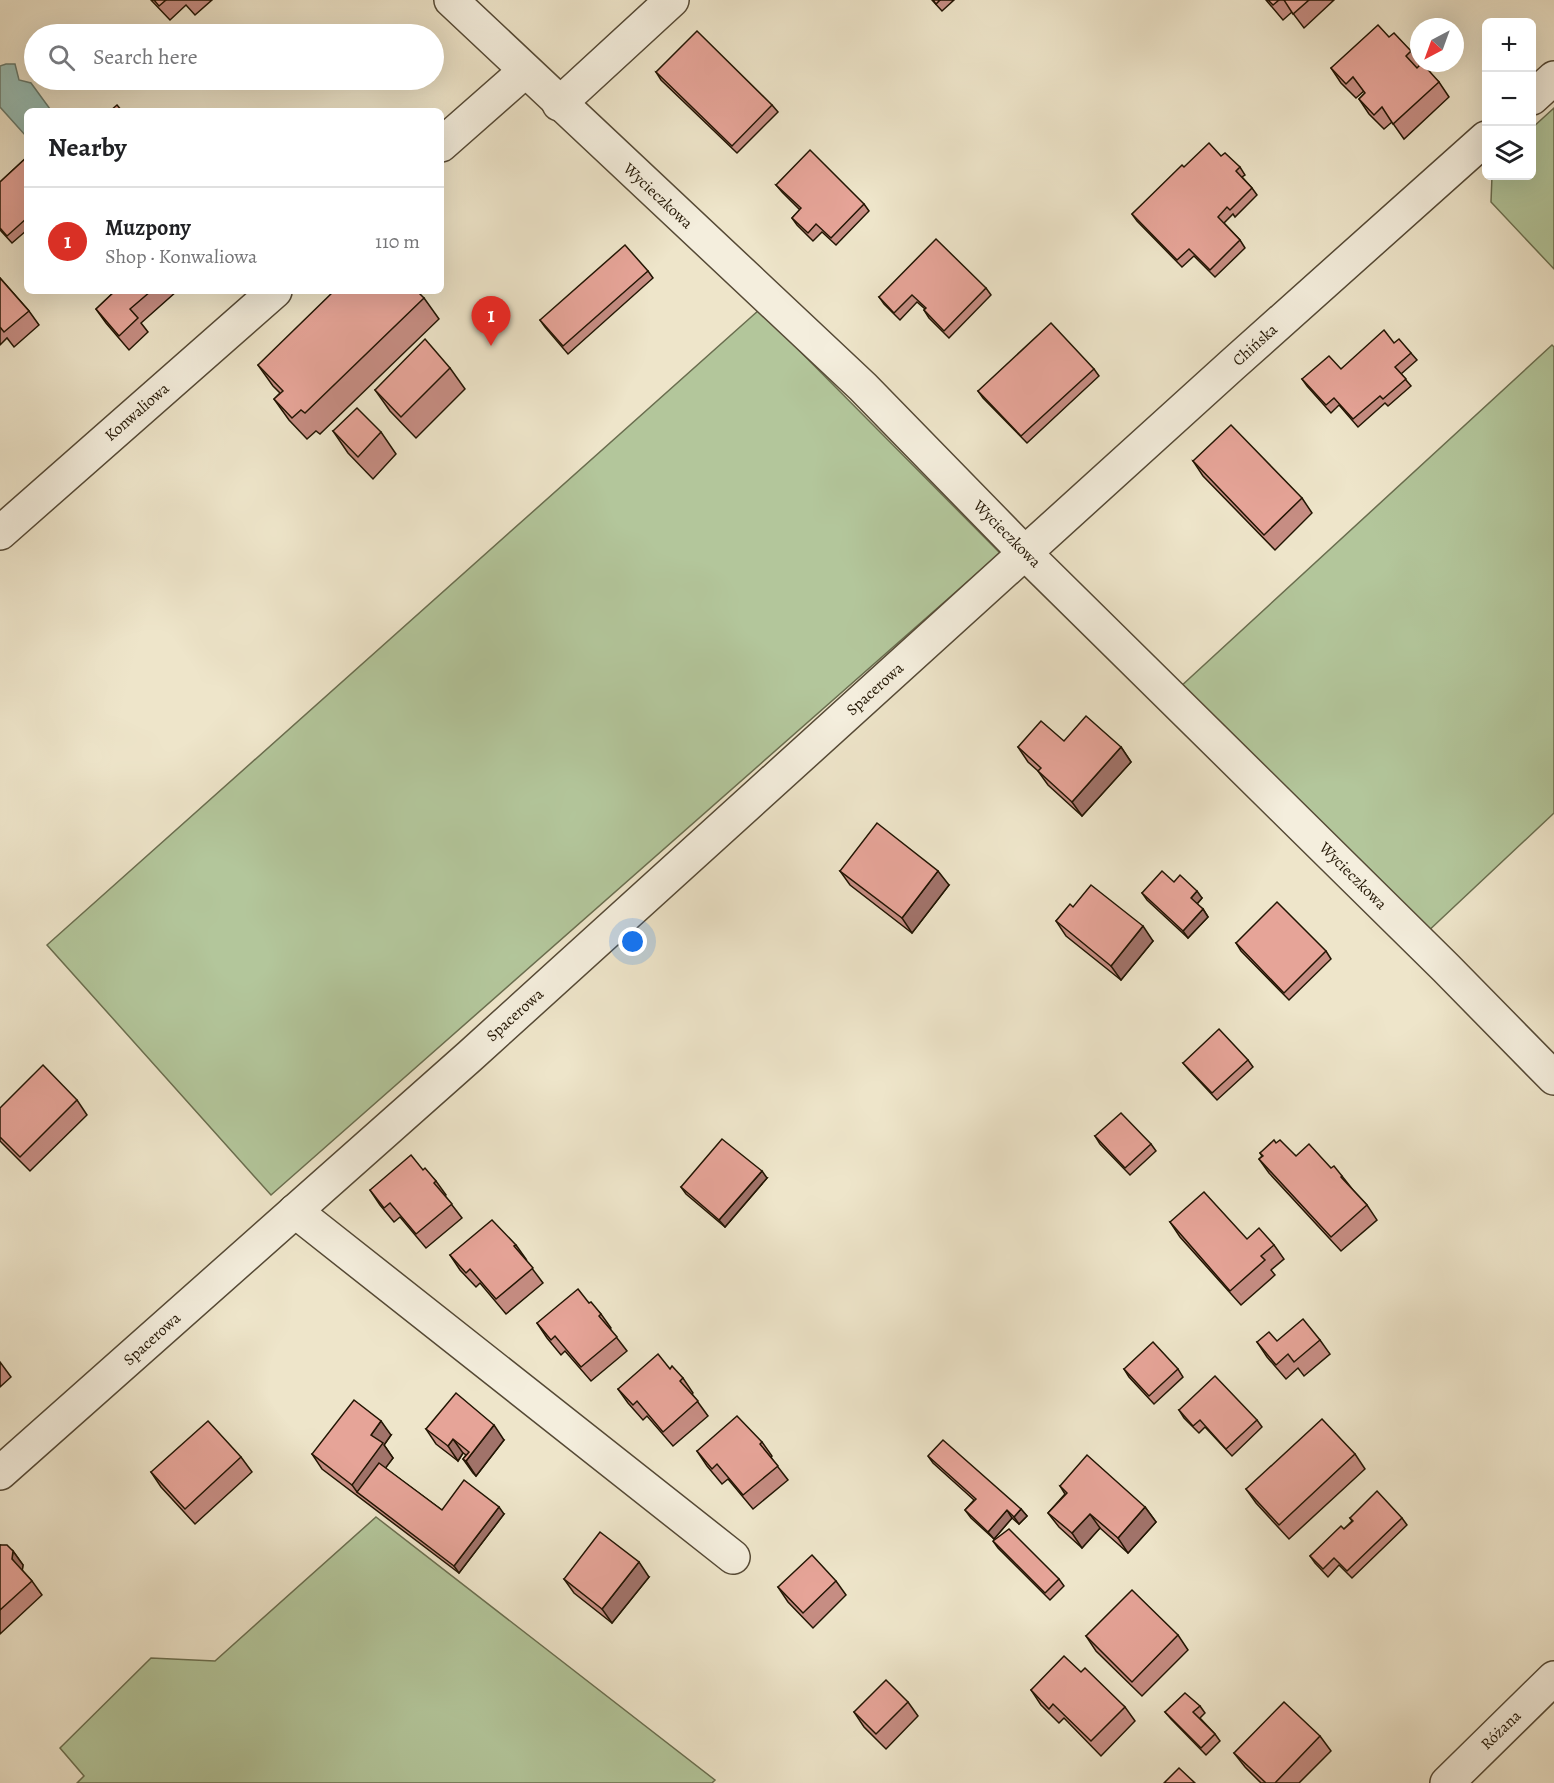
<!DOCTYPE html>
<meta charset="utf-8">
<style>
:root{--surface:#fff;--page:#f2f2f2;--text:#202124;--muted:#757577;--line:#e0e0e0;--accent:#d93025}
body{margin:0;font-family:Alegreya,serif;background:var(--page);color:var(--text)}
.controls{position:absolute;right:18px;top:18px;display:grid;overflow:hidden;border-radius:9px;box-shadow:0 6px 24px #0002}
.controls button{width:54px;height:54px;display:grid;place-items:center;padding:0;border:0;border-bottom:2px solid var(--line);background:var(--surface);color:var(--text);font:30px sans-serif}
.compass{position:absolute;left:1410px;top:18px;width:54px;height:54px;border-radius:50%;background:var(--surface);box-shadow:0 6px 24px #0002;rotate:221deg}
.you{position:absolute;left:633px;top:942px;width:21px;height:21px;margin:-15px;border:4px solid #fff;border-radius:50%;background:#1a73e8;box-shadow:0 0 0 9px #1a73e833}
.badge{display:grid;place-items:center;width:39px;height:39px;border-radius:50%;background:var(--accent);color:#fff;font-size:20px;font-weight:700}
.pin{position:absolute;translate:-50% -50px;filter:drop-shadow(0 2px 3px #0008)}
.pin::after{content:'';position:absolute;top:32px;width:21px;height:18px;background:inherit;clip-path:polygon(0 0,100% 0,50% 100%)}
.list{margin:0;padding:0;list-style:none}
h2{display:flex;justify-content:space-between;align-items:center;height:78px;margin:0;padding:0 24px;font-size:26px}
h2 small{font-size:20px;font-weight:400;color:var(--muted)}
.list li{display:grid;grid-template-columns:39px 1fr auto;gap:18px;align-items:center;box-sizing:border-box;height:108px;padding:0 24px;border-top:2px solid var(--line)}
.list b{display:block;font-size:22px;white-space:nowrap}
.list p{margin:0;font-size:20px;white-space:nowrap;color:var(--muted)}
.list em{font-size:20px;font-style:normal;color:var(--muted)}
.icon{flex:none;width:33px;height:33px;fill:none;stroke:currentColor;stroke-width:2;stroke-linecap:round;stroke-linejoin:round}
.map{position:relative;flex:none;width:1554px;height:1783px;overflow:hidden}
.search{position:absolute;background:var(--surface);box-shadow:0 6px 24px #0002;left:24px;top:24px;width:420px;height:66px;display:flex;align-items:center;gap:15px;box-sizing:border-box;padding:0 21px;border-radius:33px;color:var(--muted);font-size:22px}
.panel{position:absolute;background:var(--surface);box-shadow:0 6px 24px #0002;left:24px;top:108px;width:420px;height:186px;border-radius:9px}
.map>svg:first-child{display:block}
.green{fill:#b3c69b;stroke:#6a6e4f;stroke-width:1.5}
.water{fill:#99bfb6;stroke:#697b6e;stroke-width:1.5}
.lines{fill:none;stroke-linecap:round;stroke-linejoin:round}
.minor-casing{stroke:#554935;stroke-width:36}
.minor{stroke:#f4eedd;stroke-width:33}
.wall{fill:#c68d83;stroke:#221503;stroke-width:1.5}
.shaded-wall{fill:#a1736a;stroke:#221503;stroke-width:1.5}
.building{fill:#e6a498;stroke:#221503;stroke-width:1.5}
.labels{text-anchor:middle;dominant-baseline:central;stroke-width:6;stroke-linejoin:round;paint-order:stroke}
.street-label{font-size:16px;fill:#221503;stroke:#f4eedd}
</style>
<div class="map">
<svg width="1554" height="1783" viewBox="0 0 1554 1783">
<rect width="100%" height="100%" fill="#eee5ca"/>
<filter id="stains"><feTurbulence type="fractalNoise" baseFrequency=".00333" numOctaves="4"/><feColorMatrix values="0 0 0 0 .2 0 0 0 0 .09 0 0 0 0 .02 0 0 0 .5 -.17"/></filter>
<radialGradient id="worn" r=".72"><stop offset=".6" stop-color="#630" stop-opacity="0"/><stop offset="1" stop-color="#630" stop-opacity=".3"/></radialGradient>
<!-- green -->
<g class="green">
<path d="M 1554,108 L 1554,269 L 1491,202 L 1492,176 L 1532,176 L 1532,128 Z"/>
<path d="M 759,310 L 1000,553 L 271,1195 L 47,945 Z"/>
<path d="M 1552,345 L 1554,347 L 1554,813 L 1424,935 L 1179,688 Z"/>
<path d="M 376,1517 L 715,1780 L 712,1783 L 77,1783 L 84,1776 L 60,1748 L 151,1658 L 215,1661 Z"/>
</g>
<!-- water -->
<path class="water" d="M 6,64 L 15,64 L 19,80 L 31,83 L 50,109 L 50,111 L 27,111 L 27,133 L 25,135 L 0,107 L 0,66 Z"/>
<g class="lines">
<!-- minor casing -->
<g class="minor-casing">
<g id="minor">
<path d="M 451,0 L 863,387 L 1025,553 L 1446,968 L 1554,1078"/>
<path d="M 1532,98 L 1554,78"/>
<path d="M 559,104 L 672,0"/>
<path d="M 441,145 L 525,71"/>
<path d="M 0,533 L 275,291"/>
<path d="M 295,1211 L 733,1557"/>
<path d="M 0,1473 L 470,1056 L 1232,365 L 1486,138"/>
<path d="M 1447,1783 L 1554,1678"/>
</g>
</g>
<!-- minor -->
<use href="#minor" class="minor"/>
</g>
<!-- wall -->
<g class="wall">
<path d="M 151,0 L 212,0 L 195,15 L 186,5 L 170,20 Z"/>
<path d="M 932,0 L 954,0 L 942,11 Z"/>
<path d="M 1266,0 L 1334,0 L 1304,28 L 1292,12 L 1283,20 Z"/>
<path d="M 1389,37 L 1411,51 L 1420,65 L 1439,82 L 1449,97 L 1404,139 L 1392,122 L 1384,129 L 1369,114 L 1359,99 L 1365,93 L 1364,91 L 1356,98 L 1341,83 L 1331,68 Z"/>
<path d="M 656,72 L 772,105 L 778,112 L 737,153 L 661,80 Z"/>
<path d="M 1221,156 L 1240,167 L 1245,175 L 1242,177 L 1252,188 L 1257,195 L 1235,217 L 1233,214 L 1224,223 L 1240,240 L 1245,248 L 1215,277 L 1194,256 L 1182,267 L 1137,221 L 1132,214 L 1184,167 Z"/>
<path d="M 27,157 L 27,230 L 12,243 L 0,230 L 0,182 Z"/>
<path d="M 776,185 L 864,204 L 869,211 L 836,245 L 822,232 L 813,241 L 797,225 L 792,218 L 800,210 L 782,192 Z"/>
<path d="M 648,271 L 653,278 L 568,354 L 545,327 L 540,320 Z"/>
<path d="M 0,278 L 29,311 L 39,325 L 14,347 L 7,338 L 0,345 Z"/>
<path d="M 986,288 L 991,295 L 949,338 L 929,318 L 924,310 L 925,309 L 917,302 L 900,320 L 884,304 L 879,297 Z"/>
<path d="M 115,291 L 177,291 L 141,323 L 148,332 L 129,350 L 106,323 L 96,309 Z"/>
<path d="M 424,298 L 439,319 L 320,434 L 316,431 L 307,439 L 289,420 L 274,399 L 280,393 L 273,386 L 258,365 Z"/>
<path d="M 1394,343 L 1411,353 L 1417,360 L 1401,374 L 1411,386 L 1388,406 L 1385,403 L 1358,427 L 1339,405 L 1331,413 L 1307,386 L 1302,379 L 1341,369 Z"/>
<path d="M 450,368 L 465,389 L 416,438 L 390,411 L 375,390 Z"/>
<path d="M 1094,369 L 1099,376 L 1027,443 L 983,398 L 978,391 Z"/>
<path d="M 333,431 L 381,432 L 396,454 L 373,479 L 348,453 Z"/>
<path d="M 1193,461 L 1302,498 L 1312,513 L 1275,550 L 1203,476 Z"/>
<path d="M 1064,741 L 1121,747 L 1131,762 L 1082,816 L 1048,785 L 1038,771 L 1028,762 L 1018,747 Z"/>
<path d="M 840,871 L 949,885 L 912,933 L 850,885 Z"/>
<path d="M 1174,882 L 1202,898 L 1197,904 L 1203,909 L 1208,917 L 1188,938 L 1147,900 L 1142,893 Z"/>
<path d="M 1073,907 L 1153,941 L 1121,980 L 1066,936 L 1056,921 Z"/>
<path d="M 1236,943 L 1326,951 L 1331,959 L 1289,1000 L 1241,951 Z"/>
<path d="M 1248,1060 L 1253,1067 L 1217,1100 L 1189,1070 L 1183,1063 Z"/>
<path d="M 77,1100 L 87,1115 L 30,1171 L 0,1141 L 0,1108 Z"/>
<path d="M 1095,1136 L 1151,1144 L 1156,1151 L 1130,1175 L 1100,1144 Z"/>
<path d="M 1276,1143 L 1296,1156 L 1331,1168 L 1342,1176 L 1353,1190 L 1367,1205 L 1377,1220 L 1341,1251 L 1269,1173 L 1259,1159 L 1262,1156 L 1260,1153 Z"/>
<path d="M 423,1170 L 436,1181 L 446,1195 L 445,1196 L 462,1218 L 426,1248 L 400,1217 L 394,1222 L 380,1205 L 370,1190 Z"/>
<path d="M 767,1178 L 725,1227 L 686,1194 L 681,1187 Z"/>
<path d="M 1170,1222 L 1274,1245 L 1284,1259 L 1271,1270 L 1275,1275 L 1241,1305 L 1180,1237 Z"/>
<path d="M 516,1245 L 526,1259 L 525,1259 L 543,1283 L 506,1314 L 480,1283 L 476,1287 L 460,1270 L 450,1255 Z"/>
<path d="M 589,1303 L 601,1314 L 611,1328 L 610,1329 L 627,1351 L 591,1381 L 565,1351 L 561,1355 L 547,1338 L 537,1323 Z"/>
<path d="M 1320,1340 L 1330,1354 L 1304,1376 L 1298,1368 L 1286,1379 L 1267,1357 L 1257,1342 L 1277,1341 Z"/>
<path d="M 0,1362 L 11,1377 L 0,1387 Z"/>
<path d="M 670,1369 L 683,1378 L 693,1393 L 692,1394 L 708,1416 L 673,1446 L 647,1416 L 643,1420 L 628,1403 L 618,1389 Z"/>
<path d="M 1124,1369 L 1178,1369 L 1183,1377 L 1154,1404 L 1129,1377 Z"/>
<path d="M 1179,1410 L 1257,1420 L 1262,1427 L 1232,1456 L 1205,1427 L 1199,1433 L 1184,1418 Z"/>
<path d="M 426,1429 L 504,1440 L 476,1476 L 473,1473 L 463,1459 L 466,1455 L 463,1453 L 458,1461 L 436,1444 Z"/>
<path d="M 391,1435 L 384,1445 L 393,1458 L 385,1468 L 442,1510 L 504,1514 L 459,1573 L 322,1469 L 312,1454 Z"/>
<path d="M 762,1442 L 772,1456 L 771,1458 L 788,1480 L 753,1509 L 728,1479 L 722,1484 L 707,1466 L 697,1451 Z"/>
<path d="M 1355,1454 L 1365,1469 L 1289,1539 L 1256,1503 L 1246,1489 Z"/>
<path d="M 928,1456 L 1021,1509 L 1027,1516 L 1019,1524 L 1012,1518 L 994,1539 L 971,1518 L 965,1510 L 974,1500 L 933,1463 Z"/>
<path d="M 241,1457 L 252,1472 L 195,1524 L 161,1487 L 151,1472 Z"/>
<path d="M 1060,1486 L 1145,1507 L 1156,1522 L 1128,1553 L 1100,1528 L 1082,1548 L 1059,1527 L 1048,1513 L 1065,1494 Z"/>
<path d="M 1350,1518 L 1402,1518 L 1407,1525 L 1352,1578 L 1339,1565 L 1328,1577 L 1315,1563 L 1310,1556 L 1344,1529 L 1352,1521 Z"/>
<path d="M 993,1541 L 1059,1579 L 1064,1586 L 1050,1600 L 998,1548 Z"/>
<path d="M 0,1545 L 13,1551 L 23,1565 L 22,1570 L 32,1581 L 42,1595 L 0,1634 Z"/>
<path d="M 649,1577 L 612,1623 L 574,1593 L 564,1579 Z"/>
<path d="M 836,1581 L 846,1595 L 813,1628 L 788,1602 L 778,1587 Z"/>
<path d="M 1178,1635 L 1188,1650 L 1142,1696 L 1096,1651 L 1086,1636 Z"/>
<path d="M 1081,1672 L 1125,1707 L 1135,1721 L 1101,1756 L 1064,1718 L 1059,1723 L 1041,1705 L 1031,1690 Z"/>
<path d="M 908,1702 L 918,1716 L 886,1749 L 864,1727 L 854,1712 Z"/>
<path d="M 1200,1706 L 1205,1713 L 1200,1718 L 1215,1734 L 1220,1741 L 1206,1755 L 1171,1719 L 1165,1712 Z"/>
<path d="M 1320,1736 L 1331,1751 L 1299,1783 L 1261,1783 L 1245,1767 L 1234,1753 Z"/>
</g>
<!-- shaded-wall -->
<g class="shaded-wall">
<path d="M 1121,747 L 1131,762 L 1082,816 L 1072,802 Z"/>
<path d="M 938,871 L 949,885 L 912,933 L 902,918 Z"/>
<path d="M 1197,891 L 1202,898 L 1196,905 L 1191,898 Z"/>
<path d="M 1203,909 L 1208,917 L 1188,938 L 1183,931 Z"/>
<path d="M 1143,926 L 1153,941 L 1121,980 L 1111,966 Z"/>
<path d="M 762,1171 L 767,1178 L 725,1227 L 719,1220 Z"/>
<path d="M 381,1421 L 391,1435 L 384,1445 L 393,1458 L 364,1497 L 357,1492 L 352,1485 L 371,1435 Z"/>
<path d="M 494,1425 L 504,1440 L 476,1476 L 466,1461 Z"/>
<path d="M 453,1439 L 463,1453 L 458,1461 L 448,1446 Z"/>
<path d="M 499,1507 L 504,1514 L 459,1573 L 454,1566 Z"/>
<path d="M 1145,1507 L 1156,1522 L 1128,1553 L 1118,1538 Z"/>
<path d="M 1021,1509 L 1027,1516 L 1019,1524 L 1014,1517 Z"/>
<path d="M 1007,1510 L 1012,1518 L 994,1539 L 988,1532 Z"/>
<path d="M 1090,1514 L 1100,1528 L 1082,1548 L 1072,1533 Z"/>
<path d="M 13,1551 L 23,1565 L 22,1573 L 12,1559 Z"/>
<path d="M 639,1562 L 649,1577 L 612,1623 L 602,1609 Z"/>
</g>
<!-- building -->
<g class="building">
<path d="M 154,0 L 166,0 L 159,6 Z"/>
<path d="M 933,0 L 940,0 L 936,4 Z"/>
<path d="M 1268,0 L 1279,0 L 1273,5 Z"/>
<path d="M 1284,0 L 1309,0 L 1293,14 Z"/>
<path d="M 1378,25 L 1389,37 L 1394,33 L 1411,51 L 1406,56 L 1417,68 L 1422,63 L 1439,82 L 1393,124 L 1382,107 L 1374,115 L 1359,99 L 1365,93 L 1353,77 L 1346,84 L 1331,68 Z"/>
<path d="M 697,31 L 772,105 L 732,146 L 656,72 Z"/>
<path d="M 117,105 L 122,111 L 110,111 Z"/>
<path d="M 1209,143 L 1221,156 L 1225,153 L 1240,167 L 1236,171 L 1252,188 L 1230,210 L 1227,207 L 1218,217 L 1240,240 L 1210,270 L 1189,249 L 1177,260 L 1132,214 L 1182,165 L 1184,167 Z"/>
<path d="M 810,150 L 864,204 L 831,238 L 816,224 L 808,233 L 792,218 L 801,208 L 776,185 Z"/>
<path d="M 27,157 L 27,218 L 7,236 L 0,228 L 0,182 Z"/>
<path d="M 936,239 L 986,288 L 944,331 L 924,310 L 926,308 L 912,295 L 894,313 L 879,297 Z"/>
<path d="M 625,245 L 648,271 L 563,346 L 540,320 Z"/>
<path d="M 0,278 L 29,311 L 4,332 L 0,327 Z"/>
<path d="M 115,291 L 151,291 L 130,309 L 138,318 L 119,336 L 96,309 Z"/>
<path d="M 334,291 L 417,291 L 424,298 L 305,413 L 301,410 L 292,418 L 274,399 L 283,391 L 258,365 Z"/>
<path d="M 1051,323 L 1094,369 L 1021,436 L 978,391 Z"/>
<path d="M 1384,330 L 1394,343 L 1399,339 L 1411,353 L 1395,367 L 1406,379 L 1383,399 L 1380,396 L 1353,419 L 1334,398 L 1326,405 L 1302,379 L 1329,356 L 1341,369 Z"/>
<path d="M 425,339 L 450,368 L 401,417 L 375,390 Z"/>
<path d="M 357,408 L 381,432 L 358,457 L 333,431 Z"/>
<path d="M 1231,425 L 1302,498 L 1264,535 L 1193,461 Z"/>
<path d="M 1086,716 L 1121,747 L 1072,802 L 1038,771 L 1041,768 L 1018,747 L 1041,721 L 1064,741 Z"/>
<path d="M 877,823 L 938,871 L 902,918 L 840,871 Z"/>
<path d="M 1162,871 L 1174,882 L 1180,875 L 1197,891 L 1191,898 L 1203,909 L 1183,931 L 1142,893 Z"/>
<path d="M 1091,885 L 1143,926 L 1111,966 L 1056,921 L 1070,904 L 1073,907 Z"/>
<path d="M 1277,902 L 1326,951 L 1284,993 L 1236,943 Z"/>
<path d="M 1219,1029 L 1248,1060 L 1212,1093 L 1183,1063 Z"/>
<path d="M 43,1065 L 77,1100 L 20,1157 L 0,1137 L 0,1108 Z"/>
<path d="M 1121,1113 L 1151,1144 L 1125,1168 L 1095,1136 Z"/>
<path d="M 722,1139 L 762,1171 L 719,1220 L 681,1187 Z"/>
<path d="M 1274,1140 L 1276,1143 L 1280,1140 L 1296,1156 L 1309,1144 L 1331,1168 L 1334,1166 L 1342,1176 L 1341,1177 L 1367,1205 L 1331,1237 L 1259,1159 L 1263,1156 L 1260,1153 Z"/>
<path d="M 411,1155 L 423,1170 L 425,1168 L 436,1181 L 434,1183 L 452,1204 L 416,1234 L 390,1203 L 384,1208 L 370,1190 Z"/>
<path d="M 1204,1192 L 1247,1239 L 1259,1228 L 1274,1245 L 1261,1256 L 1265,1260 L 1230,1291 L 1170,1222 Z"/>
<path d="M 492,1220 L 516,1245 L 514,1246 L 533,1268 L 496,1299 L 470,1269 L 466,1273 L 450,1255 Z"/>
<path d="M 578,1289 L 589,1303 L 591,1302 L 601,1314 L 599,1316 L 617,1337 L 581,1367 L 555,1336 L 551,1340 L 537,1323 Z"/>
<path d="M 1303,1319 L 1320,1340 L 1294,1362 L 1288,1354 L 1276,1365 L 1257,1342 L 1269,1332 L 1277,1341 Z"/>
<path d="M 1153,1342 L 1178,1369 L 1149,1396 L 1124,1369 Z"/>
<path d="M 658,1354 L 670,1369 L 672,1366 L 683,1378 L 680,1381 L 698,1401 L 663,1432 L 637,1401 L 633,1405 L 618,1389 Z"/>
<path d="M 1215,1376 L 1257,1420 L 1226,1449 L 1200,1420 L 1193,1426 L 1179,1410 Z"/>
<path d="M 456,1393 L 494,1425 L 466,1461 L 463,1459 L 469,1452 L 453,1439 L 448,1446 L 426,1429 Z"/>
<path d="M 354,1400 L 381,1421 L 371,1435 L 383,1443 L 352,1485 L 312,1454 Z"/>
<path d="M 737,1416 L 762,1442 L 760,1444 L 778,1466 L 743,1495 L 717,1464 L 712,1469 L 697,1451 Z"/>
<path d="M 1322,1419 L 1355,1454 L 1279,1525 L 1246,1489 Z"/>
<path d="M 208,1421 L 241,1457 L 185,1509 L 151,1472 Z"/>
<path d="M 943,1440 L 1021,1509 L 1014,1517 L 1007,1510 L 988,1532 L 965,1510 L 976,1499 L 928,1456 Z"/>
<path d="M 1087,1455 L 1145,1507 L 1118,1538 L 1090,1514 L 1072,1533 L 1048,1513 L 1067,1493 L 1060,1486 Z"/>
<path d="M 379,1463 L 442,1510 L 464,1480 L 499,1507 L 454,1566 L 357,1492 Z"/>
<path d="M 1377,1491 L 1402,1518 L 1347,1571 L 1334,1558 L 1323,1569 L 1310,1556 L 1341,1526 L 1344,1529 L 1353,1521 L 1350,1518 Z"/>
<path d="M 1009,1529 L 1059,1579 L 1045,1593 L 993,1541 Z"/>
<path d="M 600,1532 L 639,1562 L 602,1609 L 564,1579 Z"/>
<path d="M 0,1545 L 7,1545 L 13,1551 L 12,1559 L 32,1581 L 0,1610 Z"/>
<path d="M 812,1555 L 836,1581 L 803,1613 L 778,1587 Z"/>
<path d="M 1132,1590 L 1178,1635 L 1132,1682 L 1086,1636 Z"/>
<path d="M 1064,1656 L 1081,1672 L 1085,1668 L 1125,1707 L 1091,1741 L 1053,1704 L 1049,1709 L 1031,1690 Z"/>
<path d="M 886,1680 L 908,1702 L 876,1734 L 854,1712 Z"/>
<path d="M 1185,1693 L 1200,1706 L 1193,1712 L 1215,1734 L 1201,1748 L 1165,1712 Z"/>
<path d="M 1284,1702 L 1320,1736 L 1275,1783 L 1266,1783 L 1234,1753 Z"/>
<path d="M 1179,1768 L 1195,1783 L 1164,1783 Z"/>
</g>
<g class="labels">
<!-- street labels -->
<g class="street-label">
<text transform="translate(658 196) rotate(43)">Wycieczkowa</text>
<text transform="translate(1255 345) rotate(-42)">Chińska</text>
<text transform="translate(137 412) rotate(-41)">Konwaliowa</text>
<text transform="translate(1007 534) rotate(45)">Wycieczkowa</text>
<text transform="translate(875 689) rotate(-42)">Spacerowa</text>
<text transform="translate(1353 876) rotate(45)">Wycieczkowa</text>
<text transform="translate(515 1015) rotate(-42)">Spacerowa</text>
<text transform="translate(152 1339) rotate(-42)">Spacerowa</text>
<text transform="translate(1501 1730) rotate(-44)">Różana</text>
</g>
</g>
<rect width="100%" height="100%" filter="url(#stains)"/>
<rect width="100%" height="100%" fill="url(#worn)"/>
</svg>
<div class="controls">
<button>+</button>
<button>−</button>
<button><svg class="icon" aria-label="layers" viewBox="0 0 24 24"><path d="M12 4l9 5-9 5-9-5zM3 14l9 5 9-5"/></svg></button>
</div>
<svg class="compass" viewBox="-18 -18 36 36"><path d="M0-13l5 13h-10z" fill="#e53935"/><path d="M0 13l5-13h-10z" fill="#757577"/></svg>
<div class="you"></div>
<div class="pin badge" style="left:491px;top:346px">1</div>
<div class="search"><svg class="icon" aria-label="search" viewBox="0 0 24 24"><circle cx="10" cy="10" r="6"/><path d="M15 15l6 6"/></svg>Search here</div>
<section class="panel">
<h2>Nearby<small></small></h2>
<ul class="list">
<li><span class="badge">1</span><div><b>Muzpony</b><p>Shop · Konwaliowa</p></div><em>110 m</em></li>
</ul>
</section>
</div>
